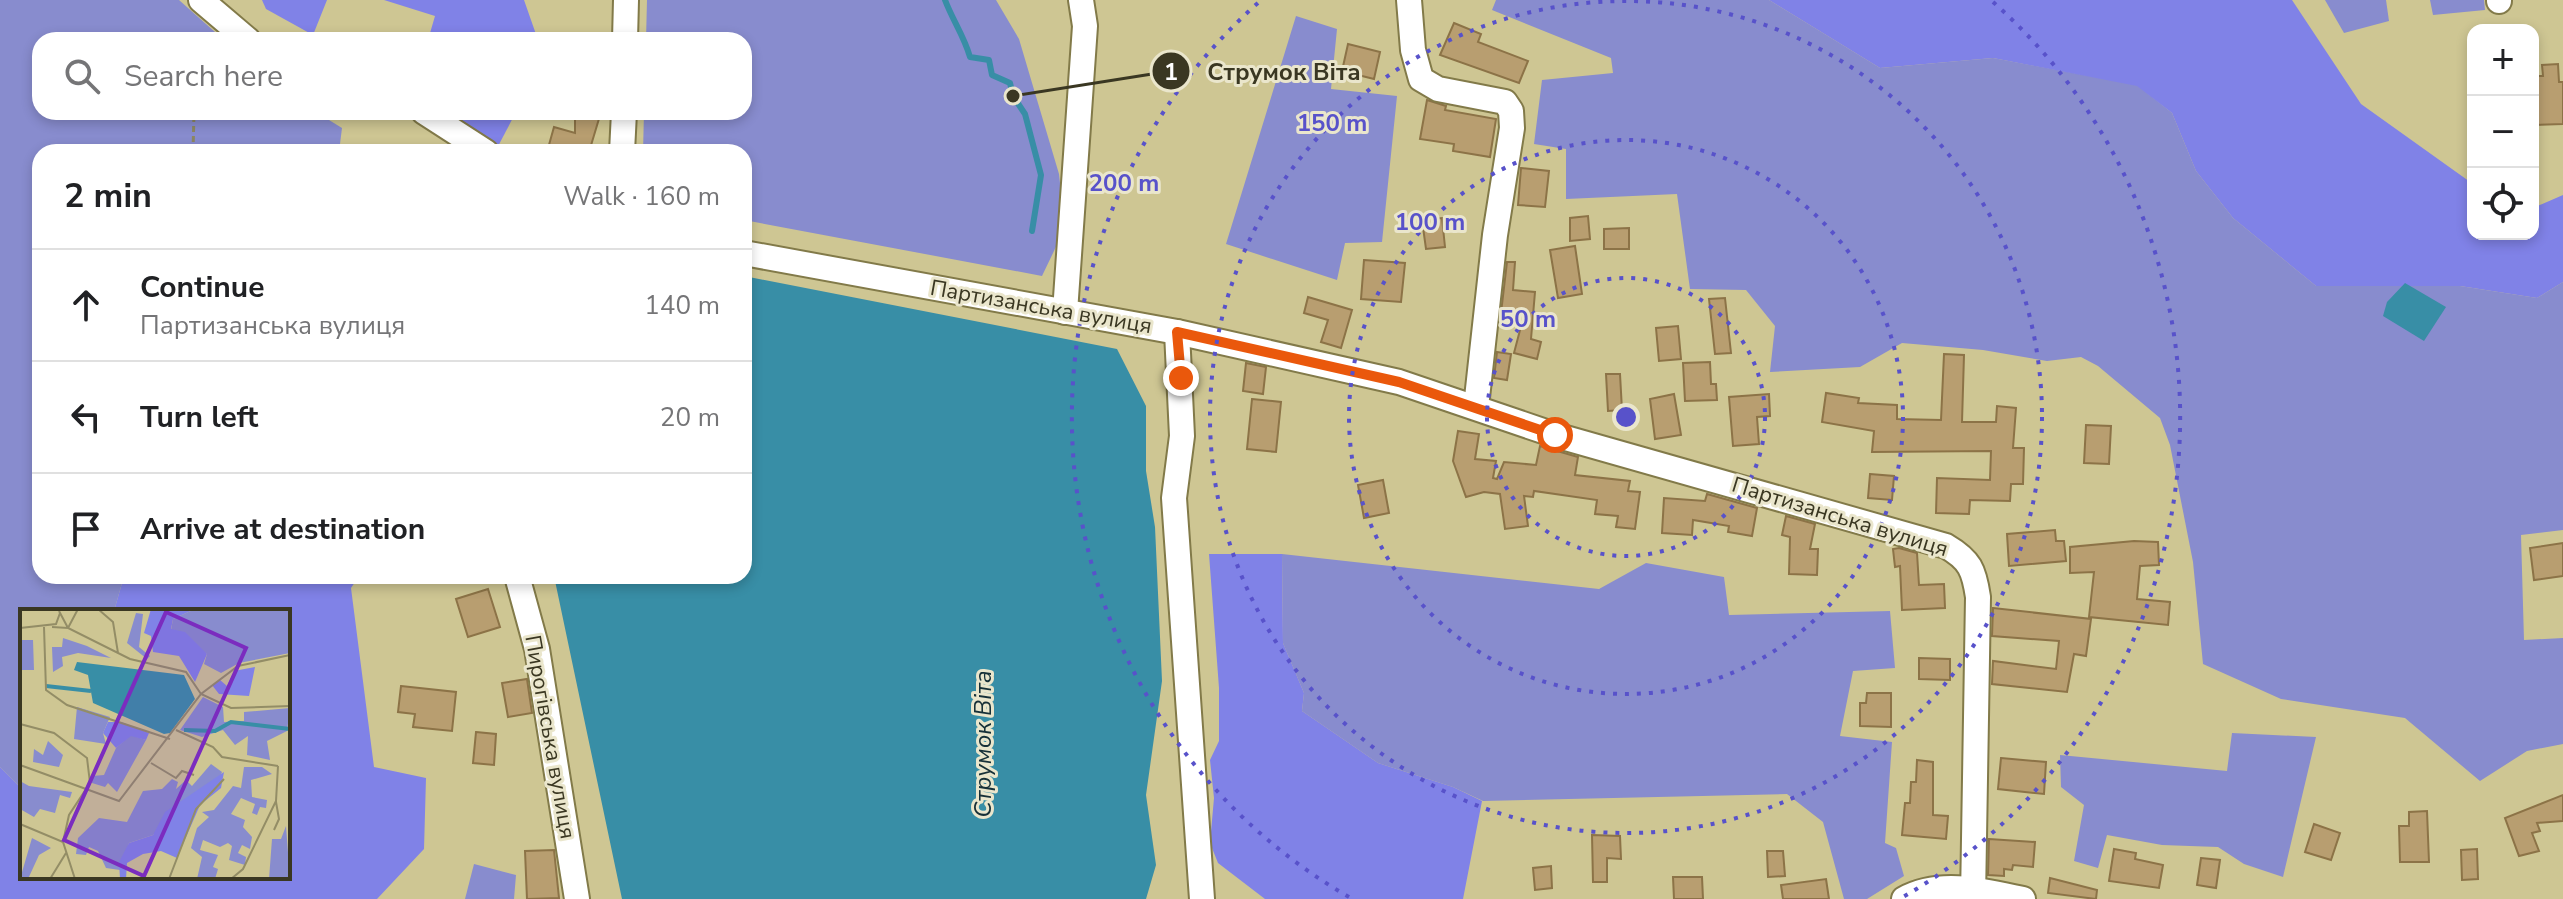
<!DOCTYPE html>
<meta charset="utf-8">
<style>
:root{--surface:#fff;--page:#f6f6f6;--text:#202124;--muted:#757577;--line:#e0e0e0}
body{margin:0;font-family:"Nunito Sans",sans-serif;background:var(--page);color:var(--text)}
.controls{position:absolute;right:24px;top:24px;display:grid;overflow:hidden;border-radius:16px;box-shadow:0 4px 12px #0003}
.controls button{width:72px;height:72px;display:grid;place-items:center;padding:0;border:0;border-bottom:2px solid var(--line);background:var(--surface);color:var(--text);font:40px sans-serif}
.stop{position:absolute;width:24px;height:24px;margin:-18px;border:6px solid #ea580c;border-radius:50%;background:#fff}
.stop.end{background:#ea580c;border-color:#fff;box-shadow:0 2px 8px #0008}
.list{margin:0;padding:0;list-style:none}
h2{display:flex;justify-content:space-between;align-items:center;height:104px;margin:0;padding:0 32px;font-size:34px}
h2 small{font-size:26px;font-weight:400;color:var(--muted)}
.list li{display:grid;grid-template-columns:52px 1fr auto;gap:24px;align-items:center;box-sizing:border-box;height:112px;padding:0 32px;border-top:2px solid var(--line)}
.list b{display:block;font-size:30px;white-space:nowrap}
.list p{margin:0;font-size:26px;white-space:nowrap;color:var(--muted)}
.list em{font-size:26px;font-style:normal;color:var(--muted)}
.icon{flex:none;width:44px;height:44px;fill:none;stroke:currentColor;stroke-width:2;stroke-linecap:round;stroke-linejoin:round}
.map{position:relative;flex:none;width:2563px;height:899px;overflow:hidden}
.search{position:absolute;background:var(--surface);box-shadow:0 4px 12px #0003;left:32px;top:32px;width:720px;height:88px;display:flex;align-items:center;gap:20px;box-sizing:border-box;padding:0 28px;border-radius:24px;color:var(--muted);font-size:30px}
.panel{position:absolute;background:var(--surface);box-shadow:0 4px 12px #0003;left:32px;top:144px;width:720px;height:440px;border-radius:24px}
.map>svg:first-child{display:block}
.green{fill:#888cce}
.forest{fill:#8082e7}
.water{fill:#388ea6}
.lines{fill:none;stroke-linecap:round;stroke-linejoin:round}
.stream{stroke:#388ea6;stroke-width:6}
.building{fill:#b89e70;stroke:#8c7347;stroke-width:2}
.minor-casing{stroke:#827a49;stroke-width:28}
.path{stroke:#8c8761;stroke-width:3;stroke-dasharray:6 4;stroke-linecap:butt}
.minor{stroke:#fff;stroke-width:24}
.route{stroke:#ea580c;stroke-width:10}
.ring{fill:none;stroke:#5852ca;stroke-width:4;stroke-dasharray:4 8}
.labels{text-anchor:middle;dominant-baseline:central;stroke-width:6;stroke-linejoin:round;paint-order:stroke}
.street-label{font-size:22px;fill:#3a3722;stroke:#eae6cc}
.water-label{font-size:24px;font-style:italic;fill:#163038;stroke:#eae6cc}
.inset-river{fill:none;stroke:#388ea6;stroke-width:4}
.inset-road{fill:none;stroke:#938d66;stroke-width:2}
.view{fill:#7b2cbf;fill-opacity:0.15;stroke:#7b2cbf;stroke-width:4}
.inset-edge{fill:none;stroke:#3a3722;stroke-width:4}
.centre{fill:#5852ca;stroke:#eae6cc;stroke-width:4}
.ring-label{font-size:24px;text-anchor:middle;font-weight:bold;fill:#5852ca;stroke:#eae6cc;stroke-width:6;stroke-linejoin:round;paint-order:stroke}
.leader{fill:none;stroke:#3a3722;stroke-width:3}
.callout-dot{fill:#3a3722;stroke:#eae6cc;stroke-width:3}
.mark-label{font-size:24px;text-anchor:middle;font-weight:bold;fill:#fff}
.callout-label{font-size:24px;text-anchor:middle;font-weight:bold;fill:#3a3722;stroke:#eae6cc;stroke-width:6;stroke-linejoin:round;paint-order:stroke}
</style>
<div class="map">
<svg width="2563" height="899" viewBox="0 0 2563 899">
<rect width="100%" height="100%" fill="#cec693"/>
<!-- green -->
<g class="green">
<path d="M 0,0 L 179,0 L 224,40 L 40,40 L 40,112 L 316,112 L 342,128 L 339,152 L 40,152 L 40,576 L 124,576 L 114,611 L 22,611 L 22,789 L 0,767 Z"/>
<path d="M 647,0 L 996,0 L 1019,39 L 1059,174 L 1065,228 L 1042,276 L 744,220 L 744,152 L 643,152 L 644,112 L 744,112 L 744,40 L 646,40 Z"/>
<path d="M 1496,0 L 1769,0 L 1880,68 L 1993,58 L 2137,85 L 2172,113 L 2196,171 L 2233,218 L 2316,286 L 2460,286 L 2537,298 L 2563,282 L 2563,530 L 2521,535 L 2524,640 L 2563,638 L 2563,744 L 2527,751 L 2480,781 L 2405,718 L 2281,699 L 2203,664 L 2193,562 L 2170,445 L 2160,418 L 2098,366 L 2081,357 L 2047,361 L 1983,350 L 1902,343 L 1860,367 L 1770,372 L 1775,326 L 1746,290 L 1690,289 L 1677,194 L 1566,199 L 1566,149 L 1534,144 L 1542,80 L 1613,73 L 1611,58 L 1492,10 Z"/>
<path d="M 2325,0 L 2386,0 L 2389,21 L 2344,33 Z"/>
<path d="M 2430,0 L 2484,0 L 2485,10 L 2433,15 Z"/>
<path d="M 1296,16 L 1337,29 L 1331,89 L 1397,96 L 1382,242 L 1345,243 L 1337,280 L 1226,244 Z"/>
<path d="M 1282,554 L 1599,589 L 1646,563 L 1724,577 L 1729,615 L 1890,611 L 1895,668 L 1853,671 L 1840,736 L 1892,742 L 1885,843 L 1896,848 L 1904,876 L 1867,899 L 1844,899 L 1823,822 L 1787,794 L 1483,801 L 1453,787 L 1378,763 L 1302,711 L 1304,693 L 1283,643 Z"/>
<path d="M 2232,733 L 2316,737 L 2283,877 L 2244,864 L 2218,847 L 2162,845 L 2107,835 L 2098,868 L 2074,861 L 2084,805 L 2061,787 L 2060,755 L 2227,771 Z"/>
<path d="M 474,864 L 516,875 L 514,899 L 465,899 Z"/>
</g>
<!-- forest -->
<g class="forest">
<path d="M 262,0 L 327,0 L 313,35 L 266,9 Z"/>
<path d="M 384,0 L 524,0 L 538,40 L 428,40 L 435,16 Z"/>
<path d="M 1769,0 L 2292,0 L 2361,104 L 2473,184 L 2473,234 L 2533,234 L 2533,208 L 2563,195 L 2563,282 L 2537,298 L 2460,286 L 2316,286 L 2233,218 L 2196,171 L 2172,113 L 2137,86 L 1993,58 L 1880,68 Z"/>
<path d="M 424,112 L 516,112 L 495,152 Z"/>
<path d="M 1209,554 L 1282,554 L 1283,643 L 1304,693 L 1302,711 L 1378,763 L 1453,787 L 1482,801 L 1463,899 L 1265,899 L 1218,863 L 1210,843 L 1214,798 L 1210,760 L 1219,741 L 1219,688 Z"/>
<path d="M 124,576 L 359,576 L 351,588 L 374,767 L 426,778 L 424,849 L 377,899 L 0,899 L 0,767 L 22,789 L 22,877 L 288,877 L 288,611 L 114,611 Z"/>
</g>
<!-- water -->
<g class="water">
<path d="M 744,276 L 1117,349 L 1146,406 L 1146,471 L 1155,527 L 1162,681 L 1146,795 L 1156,865 L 1146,899 L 622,899 L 554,576 L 744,576 Z"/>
<path d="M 2405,283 L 2446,307 L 2424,341 L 2383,316 L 2387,302 Z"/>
</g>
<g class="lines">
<!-- stream -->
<path class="stream" d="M 945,0 C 953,21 964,36 970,57 L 989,60 L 992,75 L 1010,83 L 1013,96 L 1025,114 L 1041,175 L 1032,231"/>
</g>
<!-- building -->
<g class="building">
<path d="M 1454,23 L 1481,34 L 1478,42 L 1528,61 L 1519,83 L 1440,55 Z"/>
<path d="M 1348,44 L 1380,52 L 1374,79 L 1342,71 Z"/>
<path d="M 2558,64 L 2559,82 L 2563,82 L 2563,124 L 2533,125 L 2533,76 L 2543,76 L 2542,65 Z"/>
<path d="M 1427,100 L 1446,106 L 1445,110 L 1496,119 L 1490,157 L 1453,151 L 1454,144 L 1420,139 Z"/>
<path d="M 575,112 L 601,112 L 589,152 L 547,152 L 554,127 L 575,133 Z"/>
<path d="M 1521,168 L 1549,171 L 1545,207 L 1518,205 Z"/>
<path d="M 1588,216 L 1590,239 L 1570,241 L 1570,218 Z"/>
<path d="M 1442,218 L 1445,247 L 1426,249 L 1422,220 Z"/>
<path d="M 1629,228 L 1629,249 L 1604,249 L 1604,229 Z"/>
<path d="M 1575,246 L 1582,294 L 1558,298 L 1550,250 Z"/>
<path d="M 1364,260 L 1405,263 L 1401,302 L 1361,299 Z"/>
<path d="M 1507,262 L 1515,262 L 1513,290 L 1535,292 L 1531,339 L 1541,342 L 1537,359 L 1514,353 L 1524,315 L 1501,313 Z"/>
<path d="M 1308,297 L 1352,310 L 1341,348 L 1321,342 L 1328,320 L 1304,313 Z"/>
<path d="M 1725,298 L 1731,353 L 1715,354 L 1709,299 Z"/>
<path d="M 1678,326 L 1681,359 L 1659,361 L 1656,328 Z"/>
<path d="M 1497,352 L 1511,354 L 1507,380 L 1494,378 Z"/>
<path d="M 1944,354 L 1964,355 L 1962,422 L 1996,422 L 1997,406 L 2016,408 L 2013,448 L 2024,448 L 2023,484 L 2011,484 L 2010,501 L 1970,500 L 1969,514 L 1936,513 L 1937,478 L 1990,480 L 1991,451 L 1872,452 L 1874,431 L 1822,422 L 1826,393 L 1859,398 L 1858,403 L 1897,405 L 1897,419 L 1941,420 Z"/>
<path d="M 1710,362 L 1711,384 L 1716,384 L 1717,400 L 1685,401 L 1683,363 Z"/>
<path d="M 1246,363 L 1266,367 L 1263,394 L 1243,391 Z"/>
<path d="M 1606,374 L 1620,374 L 1622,410 L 1608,411 Z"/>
<path d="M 1674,394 L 1681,435 L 1655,439 L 1650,399 Z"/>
<path d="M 1769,394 L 1770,416 L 1757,417 L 1759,444 L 1733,446 L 1729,397 Z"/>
<path d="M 1252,399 L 1281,402 L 1276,452 L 1247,449 Z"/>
<path d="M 2086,425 L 2111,426 L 2109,464 L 2084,463 Z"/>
<path d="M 1458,431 L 1479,434 L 1475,459 L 1496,461 L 1493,478 L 1497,479 L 1504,462 L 1536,465 L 1540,446 L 1578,457 L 1575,475 L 1630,481 L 1628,491 L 1640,492 L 1635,529 L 1616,527 L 1618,516 L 1595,514 L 1597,500 L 1534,491 L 1533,497 L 1524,496 L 1528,526 L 1505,529 L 1500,494 L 1484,492 L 1466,497 L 1453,461 Z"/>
<path d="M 1870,474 L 1894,476 L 1892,500 L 1868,498 Z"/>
<path d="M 1383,480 L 1389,513 L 1364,518 L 1358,485 Z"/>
<path d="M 1707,494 L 1757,508 L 1752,536 L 1728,532 L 1729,526 L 1693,520 L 1692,535 L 1662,533 L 1664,498 L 1705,501 Z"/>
<path d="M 1786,516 L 1815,524 L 1810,549 L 1818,549 L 1817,575 L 1789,574 L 1790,537 L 1782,535 Z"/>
<path d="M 2055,530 L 2056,541 L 2064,541 L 2066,561 L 2009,566 L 2007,534 Z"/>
<path d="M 2134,541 L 2158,542 L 2159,565 L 2140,566 L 2137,599 L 2170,602 L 2168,625 L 2089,617 L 2094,572 L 2070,573 L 2070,547 Z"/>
<path d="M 2563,543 L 2563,576 L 2534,580 L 2530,548 Z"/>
<path d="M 1899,548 L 1917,553 L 1919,585 L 1944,584 L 1945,608 L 1902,610 L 1900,566 L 1895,567 L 1893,549 Z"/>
<path d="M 488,589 L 500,627 L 468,637 L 456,599 Z"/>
<path d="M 1993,608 L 2091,619 L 2086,656 L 2074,654 L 2067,692 L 1992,684 L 1993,661 L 2056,669 L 2059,641 L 1992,636 Z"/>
<path d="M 1919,658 L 1950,659 L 1950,680 L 1919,679 Z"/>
<path d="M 527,679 L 532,713 L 508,717 L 502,683 Z"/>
<path d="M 401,686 L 456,692 L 452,731 L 413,727 L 415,714 L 398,712 Z"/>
<path d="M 1867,693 L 1891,693 L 1891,727 L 1860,726 L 1860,703 L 1866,703 Z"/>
<path d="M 476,732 L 496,734 L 494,765 L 473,763 Z"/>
<path d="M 2001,758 L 2046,762 L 2044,794 L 1998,789 Z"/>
<path d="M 1917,760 L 1933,762 L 1933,815 L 1948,816 L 1946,839 L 1902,835 L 1905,803 L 1910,803 L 1911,782 L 1916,782 Z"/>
<path d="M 2563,795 L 2563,821 L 2537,823 L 2540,831 L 2532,833 L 2539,851 L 2519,856 L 2505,818 Z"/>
<path d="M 2427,811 L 2429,862 L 2400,862 L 2399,826 L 2409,826 L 2409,812 Z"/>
<path d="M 2314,824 L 2340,833 L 2331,860 L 2305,852 Z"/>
<path d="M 1592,835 L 1620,836 L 1621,859 L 1607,858 L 1607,882 L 1593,882 Z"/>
<path d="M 1989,839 L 2035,842 L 2033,867 L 2013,865 L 2012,870 L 2004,869 L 2004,876 L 1988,875 Z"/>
<path d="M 2114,849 L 2136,853 L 2135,859 L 2163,865 L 2159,888 L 2109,881 Z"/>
<path d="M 2477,849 L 2478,879 L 2462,880 L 2461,850 Z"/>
<path d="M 554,850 L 559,898 L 527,899 L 525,851 Z"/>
<path d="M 1767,851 L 1783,851 L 1785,876 L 1768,877 Z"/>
<path d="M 2201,858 L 2220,860 L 2216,888 L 2197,885 Z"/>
<path d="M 1551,866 L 1552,888 L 1535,890 L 1533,868 Z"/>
<path d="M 1673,877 L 1702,877 L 1703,899 L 1674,899 Z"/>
<path d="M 2050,878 L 2097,890 L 2096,899 L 2048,893 Z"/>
<path d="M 1826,879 L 1829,899 L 1783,899 L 1781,885 Z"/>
</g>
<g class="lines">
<!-- minor casing -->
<g class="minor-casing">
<g id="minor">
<path d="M 201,0 L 248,40"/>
<path d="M 1409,0 L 1413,50 L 1421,79 L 1438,89 L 1505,102 L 1511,111 L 1512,128 L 1495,235 L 1476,407"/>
<path d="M 2499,0 L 2499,1"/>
<path d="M 625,40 L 626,0"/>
<path d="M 424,112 L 486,152"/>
<path d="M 622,152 L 624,112"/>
<path d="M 744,253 L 1177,332 L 1399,382 L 1555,435 L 1946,546 C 1970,560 1974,570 1978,597 L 1973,899"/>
<path d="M 1065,312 L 1085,26 L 1081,0"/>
<path d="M 1177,332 L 1182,436 L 1174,498 L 1202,899"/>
<path d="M 517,576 L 537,649 L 577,899"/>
<path d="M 1904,899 C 1940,879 1985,891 2023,899"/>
</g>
</g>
<!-- path -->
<path class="path" d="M 193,152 L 194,112"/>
<!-- minor -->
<use href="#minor" class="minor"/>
</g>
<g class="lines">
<!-- route -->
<path class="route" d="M 1181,378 L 1177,332 L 1399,382 L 1555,435"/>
</g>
<!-- distance rings -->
<g class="ring">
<circle cx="1626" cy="417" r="139"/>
<circle cx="1626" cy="417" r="277"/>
<circle cx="1626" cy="417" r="416"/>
<path d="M1349 897A554 554 0 0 1 1259 2M1993 2A554 554 0 0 1 1903 897"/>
</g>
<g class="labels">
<!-- street labels -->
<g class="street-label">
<text transform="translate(1041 307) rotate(10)">Партизанська вулиця</text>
<text transform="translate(1840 517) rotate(17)">Партизанська вулиця</text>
<text transform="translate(550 737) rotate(80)">Пирогівська вулиця</text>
</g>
<!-- water labels -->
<g class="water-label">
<text transform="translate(983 744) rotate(-90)">Струмок Віта</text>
</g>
</g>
<!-- overview -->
<g transform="translate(20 609)">
<rect width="270" height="270" fill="#cec693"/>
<path d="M 175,0 L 270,0 L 270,44 L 219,54 L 201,64 L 184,55 L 187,45 L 151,21 L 153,10 ZM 116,4 L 123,5 L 119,38 L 130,47 L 127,50 L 107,34 ZM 43,29 L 67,37 L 91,49 L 58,44 L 42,48 L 43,57 L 33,63 L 32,38 L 42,38 ZM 0,31 L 13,31 L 14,61 L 0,61 ZM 183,88 L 203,98 L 204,113 L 224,112 L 224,103 L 270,99 L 267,122 L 247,132 L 250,151 L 227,146 L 228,127 L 215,136 L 203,121 L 182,128 L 160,121 ZM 57,98 L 90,108 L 83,124 L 86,135 L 54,130 ZM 111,126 L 126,131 L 97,183 L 88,174 L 85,178 L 72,174 L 72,167 L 84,166 L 96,139 ZM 28,132 L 43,146 L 39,158 L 13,153 L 14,140 L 23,146 ZM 191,155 L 202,163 L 200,168 L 163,192 L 133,226 L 109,234 L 100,261 L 86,259 L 78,242 L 69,238 L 66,246 L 56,245 L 58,229 L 79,209 L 107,213 L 123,182 L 142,180 L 152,170 L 158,173 L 156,180 L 166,171 L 172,177 ZM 224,158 L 242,158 L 252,165 L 231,171 L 232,188 L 247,191 L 246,199 L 240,198 L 237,206 L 232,204 L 235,195 L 221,189 L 211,205 L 225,211 L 223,218 L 232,228 L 230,240 L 222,236 L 218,244 L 226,248 L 225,256 L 209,251 L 212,237 L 208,234 L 200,238 L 183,231 L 180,241 L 198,246 L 193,258 L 198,260 L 195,270 L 177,270 L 182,248 L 171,239 L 177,219 L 189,208 L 182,203 L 194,201 L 213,177 L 221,179 ZM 0,172 L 9,177 L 52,183 L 50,189 L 40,186 L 35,204 L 20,200 L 14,208 L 0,200 ZM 266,217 L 270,270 L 249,270 L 252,230 L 261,230 ZM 12,229 L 31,239 L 19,246 L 8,270 L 0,270 Z" fill="#888cce"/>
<path d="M 131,0 L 175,0 L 153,10 L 151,20 L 165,23 L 187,45 L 175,73 L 159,47 L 133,43 L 131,27 L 124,24 ZM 235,58 L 229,87 L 199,85 L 192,76 L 200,71 L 207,77 L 214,62 ZM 88,113 L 101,113 L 129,124 L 126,131 L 111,127 L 96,139 L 83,124 ZM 204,163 L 201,179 L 180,196 L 157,249 L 141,242 L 123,245 L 107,254 L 106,270 L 100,270 L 99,253 L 109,234 L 133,226 L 145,203 Z" fill="#8082e7"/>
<path d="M 57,53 L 164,66 L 175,90 L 150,124 L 144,125 L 73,94 L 68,66 L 54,61 Z" fill="#388ea6"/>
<path class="inset-river" d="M 26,77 L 71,82M 164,121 L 195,122 L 211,113 L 270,120"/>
<path class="inset-road" d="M 78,0 L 93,13 L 98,44M 39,2 L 48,19 L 110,50 L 166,63 L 181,85 L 211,99 L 270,97M 24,18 L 26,81 L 47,96 L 150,130M 32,18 L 48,19 L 58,0M 0,19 L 36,15 L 40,4M 0,115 L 34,124 L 67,149 L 70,174 L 49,206 L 43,233M 156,121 L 193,138 L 202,148 L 258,157M 131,154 L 156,169 L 162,162 L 174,166M 0,156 L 99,192 L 181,85 L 218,57 L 270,46M 0,215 L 43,233 L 55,270M 254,221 L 259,210 L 256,193M 30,270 L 46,244M 149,270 L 176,200 L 204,170M 211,270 L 223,260 L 256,192 L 258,157"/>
<path class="view" d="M 146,3 L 226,39 L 124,267 L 44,231 Z"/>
<rect width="270" height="270" class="inset-edge"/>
</g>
<circle cx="1626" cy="417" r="12" class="centre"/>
<g class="ring-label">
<text x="1332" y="131">150 m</text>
<text x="1124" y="191">200 m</text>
<text x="1430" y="230">100 m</text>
<text x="1528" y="327">50 m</text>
</g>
<!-- callouts -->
<path class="leader" d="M1013 96L1171 71"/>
<g class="callout-dot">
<circle cx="1013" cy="96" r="8"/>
<circle cx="1171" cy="71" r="20"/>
</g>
<g class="mark-label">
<text x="1171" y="80">1</text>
</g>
<g class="callout-label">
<text x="1284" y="80">Струмок Віта</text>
</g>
</svg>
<div class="controls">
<button>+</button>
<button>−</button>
<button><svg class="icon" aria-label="locate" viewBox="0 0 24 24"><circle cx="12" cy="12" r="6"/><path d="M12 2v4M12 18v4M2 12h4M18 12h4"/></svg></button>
</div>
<div class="stop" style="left:1555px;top:435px"></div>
<div class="stop end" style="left:1181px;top:378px"></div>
<div class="search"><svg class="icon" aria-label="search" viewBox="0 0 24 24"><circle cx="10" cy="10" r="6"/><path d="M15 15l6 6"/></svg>Search here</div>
<section class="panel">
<h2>2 min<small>Walk · 160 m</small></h2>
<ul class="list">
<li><svg class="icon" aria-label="ahead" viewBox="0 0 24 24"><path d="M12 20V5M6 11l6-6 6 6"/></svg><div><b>Continue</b><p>Партизанська вулиця</p></div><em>140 m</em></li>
<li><svg class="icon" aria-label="left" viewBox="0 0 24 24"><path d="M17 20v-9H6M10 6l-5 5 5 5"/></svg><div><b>Turn left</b></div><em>20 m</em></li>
<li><svg class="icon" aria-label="arrive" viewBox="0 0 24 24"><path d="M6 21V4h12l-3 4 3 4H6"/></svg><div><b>Arrive at destination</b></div></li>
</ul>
</section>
</div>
